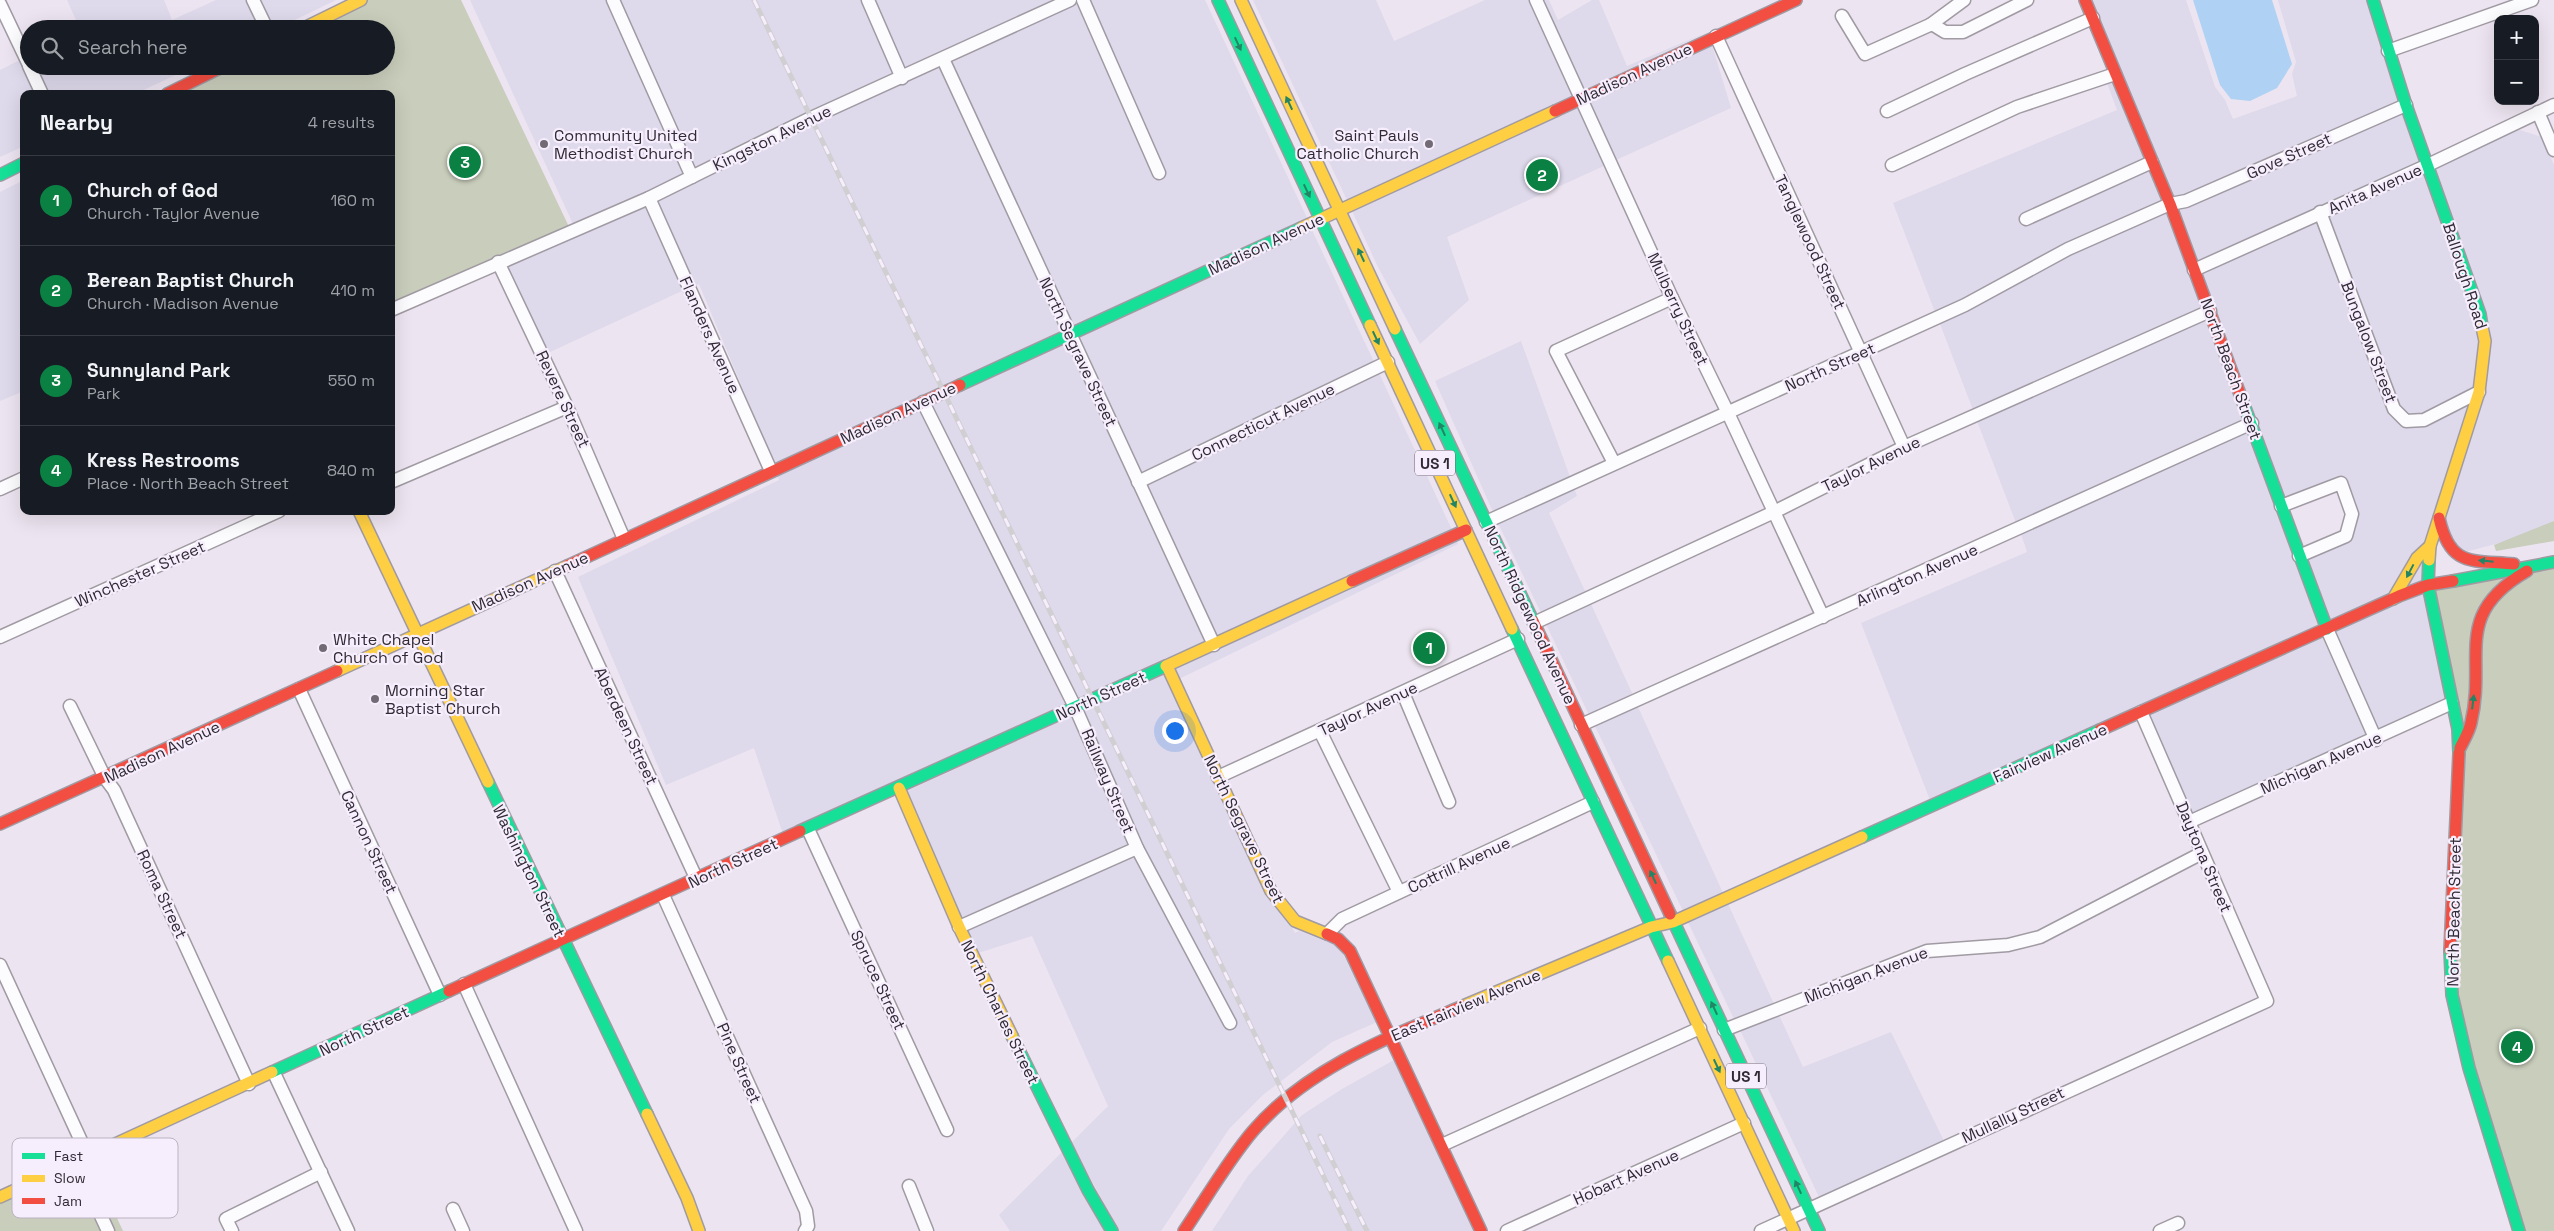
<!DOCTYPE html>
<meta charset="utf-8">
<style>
:root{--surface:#171b24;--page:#242831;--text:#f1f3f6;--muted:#9ea1a6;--line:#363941;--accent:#0b8043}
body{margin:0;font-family:"Space Grotesk",sans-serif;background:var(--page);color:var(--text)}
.controls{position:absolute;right:15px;top:15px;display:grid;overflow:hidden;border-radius:10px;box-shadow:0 5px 20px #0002}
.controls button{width:45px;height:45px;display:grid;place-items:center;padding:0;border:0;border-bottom:1px solid var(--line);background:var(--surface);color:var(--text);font:25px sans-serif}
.you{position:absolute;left:1174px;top:730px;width:18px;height:18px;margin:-12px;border:4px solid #fff;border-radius:50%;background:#1a73e8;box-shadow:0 0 0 8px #1a73e833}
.badge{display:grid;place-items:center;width:32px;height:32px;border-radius:50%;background:var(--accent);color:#fff;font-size:16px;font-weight:700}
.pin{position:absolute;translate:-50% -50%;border:2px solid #fff;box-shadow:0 1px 5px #0006}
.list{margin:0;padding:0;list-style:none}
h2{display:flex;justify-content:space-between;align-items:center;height:65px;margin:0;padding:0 20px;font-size:21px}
h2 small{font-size:16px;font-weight:400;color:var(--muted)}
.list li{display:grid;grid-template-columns:32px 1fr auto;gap:15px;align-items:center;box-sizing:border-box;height:90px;padding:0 20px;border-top:1px solid var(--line)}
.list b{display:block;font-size:19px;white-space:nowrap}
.list p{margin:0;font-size:16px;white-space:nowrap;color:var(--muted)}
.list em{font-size:16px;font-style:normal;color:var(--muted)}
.icon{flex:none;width:28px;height:28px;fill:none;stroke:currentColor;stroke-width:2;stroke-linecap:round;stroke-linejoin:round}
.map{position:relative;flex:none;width:2554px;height:1231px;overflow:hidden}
.search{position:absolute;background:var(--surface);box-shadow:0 5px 20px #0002;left:20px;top:20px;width:375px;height:55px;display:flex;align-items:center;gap:12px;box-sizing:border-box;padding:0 18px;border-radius:28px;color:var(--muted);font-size:19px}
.panel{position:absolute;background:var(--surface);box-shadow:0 5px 20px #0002;left:20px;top:90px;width:375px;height:425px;border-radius:10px}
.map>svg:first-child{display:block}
.commercial{fill:#ded9eb}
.green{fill:#c9cdbb}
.water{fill:#afd2f4}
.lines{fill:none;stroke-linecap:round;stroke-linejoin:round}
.street-casing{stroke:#a09aa3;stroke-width:15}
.fast-casing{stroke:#a09aa3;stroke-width:14}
.slow-casing{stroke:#a09aa3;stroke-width:14}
.jam-casing{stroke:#a09aa3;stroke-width:14}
.street{stroke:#fcfbfd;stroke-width:12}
.fast{stroke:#16e098;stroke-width:11}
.slow{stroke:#ffcf43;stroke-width:11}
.jam{stroke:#f24e42;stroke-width:11}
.rail-casing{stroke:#d1cfd2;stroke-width:5}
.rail{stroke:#f7eefd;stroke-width:3;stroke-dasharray:9;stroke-linecap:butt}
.oneway{fill:#238566}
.poi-dot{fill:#726b76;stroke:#f7eefd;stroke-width:2}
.labels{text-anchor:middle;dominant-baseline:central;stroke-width:4.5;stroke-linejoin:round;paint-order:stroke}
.shield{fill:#f7eefd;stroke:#6c6570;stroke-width:1}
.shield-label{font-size:15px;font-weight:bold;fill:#302a34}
.street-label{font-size:16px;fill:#302a34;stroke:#f7eefd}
.poi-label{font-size:16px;fill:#302a34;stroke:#f7eefd;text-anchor:start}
.key{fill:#f7eefd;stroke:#bbb3c1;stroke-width:1}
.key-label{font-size:14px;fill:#302a34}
</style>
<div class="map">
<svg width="2554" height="1231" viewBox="0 0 2554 1231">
<rect width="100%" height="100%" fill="#ece4f0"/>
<!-- commercial -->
<g class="commercial">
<path d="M 67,0 L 164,0 L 172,20 L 216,0 L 246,0 L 260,29 L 80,29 Z"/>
<path d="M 259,0 L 336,0 L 276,29 L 273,29 Z"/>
<path d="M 470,0 L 606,0 L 684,174 L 573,224 Z"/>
<path d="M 619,0 L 862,0 L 894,74 L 694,169 Z"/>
<path d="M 874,0 L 1055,0 L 905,70 Z"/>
<path d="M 1090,0 L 1205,0 L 1307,218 L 1072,327 L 951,63 L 1078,3 L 1157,181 L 1166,175 Z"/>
<path d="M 1253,0 L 1376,0 L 1394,41 L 1485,0 L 1529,0 L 1574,95 L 1347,200 Z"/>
<path d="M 1542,0 L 1549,0 L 1558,20 L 1592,0 L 1599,0 L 1627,66 L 1708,32 L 1584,90 Z"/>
<path d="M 2092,0 L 2186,0 L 2215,87 L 2225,100 L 2233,119 L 2297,96 L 2292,74 L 2296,62 L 2278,0 L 2367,0 L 2399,101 L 2185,195 L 2173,197 Z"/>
<path d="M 1712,45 L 1731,108 L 1616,160 L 1590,101 Z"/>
<path d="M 20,60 L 36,94 L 24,94 L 24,146 L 0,157 L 0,70 Z"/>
<path d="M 36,66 L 195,66 L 135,94 L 48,94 Z"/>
<path d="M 940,67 L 1061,331 L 774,463 L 699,284 L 694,286 L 657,201 L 813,124 Z"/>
<path d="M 2112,82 L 2144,159 L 2019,215 L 2023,227 L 2149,170 L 2162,201 L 1935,312 L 1893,203 L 2117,110 L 2107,83 Z"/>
<path d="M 1579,106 L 1606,165 L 1447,237 L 1469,300 L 1420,344 L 1378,267 L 1352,211 Z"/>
<path d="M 2403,113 L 2421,162 L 2197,262 L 2178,209 L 2188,207 Z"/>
<path d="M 2517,129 L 2542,137 L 2554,165 L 2554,521 L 2511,540 L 2465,552 L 2453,545 L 2444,516 L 2488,372 L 2435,169 Z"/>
<path d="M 2425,173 L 2475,316 L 2479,341 L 2474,388 L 2422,414 L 2408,415 L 2399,406 L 2328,216 Z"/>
<path d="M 24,180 L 24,391 L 0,401 L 0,192 Z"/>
<path d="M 646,206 L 684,290 L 548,353 L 506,265 Z"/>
<path d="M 2167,212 L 2203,308 L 1973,410 L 1940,324 L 2070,255 Z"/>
<path d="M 2317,221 L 2403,426 L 2424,426 L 2469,404 L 2422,580 L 2330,620 L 2307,560 L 2348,542 L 2346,481 L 2284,499 L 2202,273 Z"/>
<path d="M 1312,230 L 1374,362 L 1141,474 L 1077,338 Z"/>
<path d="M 2207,320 L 2245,419 L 2016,523 L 1977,421 Z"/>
<path d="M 1521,341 L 1570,477 L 1493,512 L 1435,381 Z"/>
<path d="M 1067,343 L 1207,641 L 783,834 L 754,748 L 666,785 L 578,577 L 779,480 L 777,475 Z"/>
<path d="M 1379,373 L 1452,530 L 1217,637 L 1146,485 Z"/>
<path d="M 2249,431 L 2320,625 L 1930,800 L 1861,623 L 2027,552 L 2021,534 Z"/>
<path d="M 1574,488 L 1577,496 L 1549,513 L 1586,593 L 1541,613 L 1498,523 Z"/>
<path d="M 1457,541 L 1458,544 L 1179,679 L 1174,669 Z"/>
<path d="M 2424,593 L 2446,699 L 2378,731 L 2335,632 Z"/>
<path d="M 1591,604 L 1633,695 L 1589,715 L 1546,624 Z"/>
<path d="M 2325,637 L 2368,736 L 2192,814 L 2149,716 Z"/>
<path d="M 1164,674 L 1295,933 L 1299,931 L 1339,946 L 1377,1022 L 1332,1042 L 1264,1094 L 1229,1129 L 1161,1231 L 1119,1231 L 1071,1143 L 1108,1106 L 1032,936 L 978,953 L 967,931 L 1144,851 L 1139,840 L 961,919 L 907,791 Z"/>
<path d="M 1638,707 L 1723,893 L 1683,911 L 1595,726 Z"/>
<path d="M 1728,904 L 1774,1004 L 1734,1019 L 1688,922 Z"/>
<path d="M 1779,1015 L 1803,1067 L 1891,1032 L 1944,1141 L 1819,1197 L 1740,1030 Z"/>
<path d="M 1394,1060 L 1475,1231 L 1212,1231 L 1248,1176 L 1302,1115 L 1342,1089 Z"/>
<path d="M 1063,1151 L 1105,1231 L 1010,1231 L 999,1215 Z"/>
</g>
<!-- green -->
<g class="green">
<path d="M 361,0 L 461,0 L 571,231 L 391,310 L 391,94 L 168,94 L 224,66 L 386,66 L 386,29 L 302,29 Z"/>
<path d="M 2554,521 L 2554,541 L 2496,551 L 2494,545 Z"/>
<path d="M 2554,562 L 2554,1231 L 2519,1231 L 2452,995 L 2460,766 L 2428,585 Z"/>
<path d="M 91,1162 L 123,1231 L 0,1231 L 0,1197 Z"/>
</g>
<!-- water -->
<path class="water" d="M 2193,0 L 2272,0 L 2292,64 L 2277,88 L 2250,101 L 2231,99 L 2220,85 Z"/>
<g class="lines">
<!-- street casing -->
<g class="street-casing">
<g id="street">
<path d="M 253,0 L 267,29"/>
<path d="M 613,0 L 692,177"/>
<path d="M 868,0 L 902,78"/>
<path d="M 1083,0 L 1159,173"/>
<path d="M 1536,0 L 1672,298 L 1728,413 L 1823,617"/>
<path d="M 0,4 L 29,65"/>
<path d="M 1842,16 L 1865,54 L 1932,24 L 1945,32 L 1963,32 L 2027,0"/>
<path d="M 1930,25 L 1964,0"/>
<path d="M 1716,36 L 1904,447"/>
<path d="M 2388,51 L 2532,0"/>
<path d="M 943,59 L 1214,645"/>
<path d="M 29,66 L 42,94"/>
<path d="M 1887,111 L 1965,74 L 2093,18"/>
<path d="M 2538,112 L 2554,150"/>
<path d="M 1892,165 L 2017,107 L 2115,74"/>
<path d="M 649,198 L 771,471"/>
<path d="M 2320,212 L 2394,409 L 2406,421 L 2424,420 L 2479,392"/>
<path d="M 2026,219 L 2152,162"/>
<path d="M 498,262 L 567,407 L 624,539"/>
<path d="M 2194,270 L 2428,165 L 2554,105"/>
<path d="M 391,310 L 649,198 L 811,118 L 1070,0"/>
<path d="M 923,402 L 1075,707 L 1137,848 L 1230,1023"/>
<path d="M 1614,463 L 1556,351 L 1672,298"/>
<path d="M 391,482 L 567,407"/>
<path d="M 1138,482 L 1388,362"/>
<path d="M 0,489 L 24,478"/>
<path d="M 2281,506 L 2341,483 L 2352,514 L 2346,536 L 2299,556"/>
<path d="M 1486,522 L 1965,305 L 2068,249 L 2170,204 L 2186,201 L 2406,105"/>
<path d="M 555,571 L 697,880"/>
<path d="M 1534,623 L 1774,512 L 1904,447 L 2210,311"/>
<path d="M 2327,629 L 2376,740"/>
<path d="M 0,637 L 279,511"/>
<path d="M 299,689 L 440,995"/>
<path d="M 1403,693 L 1449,802"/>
<path d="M 70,706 L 105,778 L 114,790 L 249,1084"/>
<path d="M 1581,725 L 2252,423"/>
<path d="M 1320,731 L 1399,892"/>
<path d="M 1218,777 L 1518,639"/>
<path d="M 2189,822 L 2452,703"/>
<path d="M 808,829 L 947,1130"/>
<path d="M 663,895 L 806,1211 L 808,1226 L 805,1231"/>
<path d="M 959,927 L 1137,848"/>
<path d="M 1328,933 L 1342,919 L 1593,802"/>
<path d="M 0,965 L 88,1156"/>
<path d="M 464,984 L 576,1231"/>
<path d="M 1724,1030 L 1927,951 L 2008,945 L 2040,937 L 2202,853"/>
<path d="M 274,1073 L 348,1231"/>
<path d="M 1442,1145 L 1700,1028"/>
<path d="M 76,1162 L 108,1231"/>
<path d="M 909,1186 L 927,1231"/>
<path d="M 453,1209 L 463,1231"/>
<path d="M 232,1231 L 226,1219 L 321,1172"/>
<path d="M 1507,1231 L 1744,1123"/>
<path d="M 1761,1231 L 2267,1001 L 2141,712"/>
<path d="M 2160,1231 L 2178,1223"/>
</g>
</g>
<!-- fast casing -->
<g class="fast-casing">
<g id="fast">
<path d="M 1218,0 L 1370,325"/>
<path d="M 2373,0 L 2406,105 L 2480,314 L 2482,327"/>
<path d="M 0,175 L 24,163"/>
<path d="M 1395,329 L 1533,621"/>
<path d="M 960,385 L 1301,228"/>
<path d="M 2241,397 L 2327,629"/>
<path d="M 2429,560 L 2428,585 L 2458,729 L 2459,753"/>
<path d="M 2453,581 L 2554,562"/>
<path d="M 1512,629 L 1668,961"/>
<path d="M 488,782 L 647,1114"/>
<path d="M 800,831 L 1166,666"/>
<path d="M 1862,837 L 2100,730"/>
<path d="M 1670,914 L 1819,1231"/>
<path d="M 2450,950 L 2452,995 L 2469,1068 L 2519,1231"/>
<path d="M 1012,1036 L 1088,1190 L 1112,1231"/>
<path d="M 272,1072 L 449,991"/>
</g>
</g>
<!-- slow casing -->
<g class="slow-casing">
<g id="slow">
<path d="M 1241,0 L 1395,329"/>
<path d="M 302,29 L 361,0"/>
<path d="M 1301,228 L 1555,111"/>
<path d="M 1370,325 L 1512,629"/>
<path d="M 359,511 L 488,782"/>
<path d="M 2429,560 L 2430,546 L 2479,392 L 2485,341 L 2482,327"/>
<path d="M 2393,599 L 2417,558 L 2430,546"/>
<path d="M 1166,666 L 1352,581"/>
<path d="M 1167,666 L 1271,891 L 1295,921 L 1327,934"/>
<path d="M 337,671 L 567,566"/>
<path d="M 899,788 L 959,927 L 1012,1036"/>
<path d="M 1668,961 L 1794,1231"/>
<path d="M 1463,1006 L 1651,927 L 1673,922 L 1862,837"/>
<path d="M 647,1114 L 687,1198 L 699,1231"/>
<path d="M 0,1197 L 272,1072"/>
</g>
</g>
<!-- jam casing -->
<g class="jam-casing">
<g id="jam">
<path d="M 2085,0 L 2170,204 L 2241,397"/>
<path d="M 167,94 L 224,66"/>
<path d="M 1555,111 L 1796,0"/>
<path d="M 2439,518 C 2450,567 2471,560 2514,564"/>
<path d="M 567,566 L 960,385"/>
<path d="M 1352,581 L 1466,530"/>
<path d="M 1533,621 L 1670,914"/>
<path d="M 2100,730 L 2399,596 L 2428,585 L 2453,581"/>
<path d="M 2460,748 C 2464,740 2469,732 2471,723 C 2487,656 2451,615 2527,571"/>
<path d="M 0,824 L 337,671"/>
<path d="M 1327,934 L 1338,939 L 1350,951 L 1481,1231"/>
<path d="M 2450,950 L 2459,753"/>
<path d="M 449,991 L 800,831"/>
<path d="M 1184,1231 C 1205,1200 1229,1159 1253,1131 C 1307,1068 1389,1037 1463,1006"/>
</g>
</g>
<!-- street -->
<use href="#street" class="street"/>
<!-- fast -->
<use href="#fast" class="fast"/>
<!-- slow -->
<use href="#slow" class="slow"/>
<!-- jam -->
<use href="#jam" class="jam"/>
<!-- rail casing -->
<g class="rail-casing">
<g id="rail">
<path d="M 754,0 L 1350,1231"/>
<path d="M 1320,1136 L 1367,1231"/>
</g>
</g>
<!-- rail -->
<use href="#rail" class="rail"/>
</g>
<!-- one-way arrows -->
<defs><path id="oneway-solid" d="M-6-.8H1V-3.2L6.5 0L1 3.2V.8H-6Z" transform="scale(1.25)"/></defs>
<g class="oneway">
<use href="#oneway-solid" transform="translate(1238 44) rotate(65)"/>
<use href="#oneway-solid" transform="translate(1289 103) rotate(-115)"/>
<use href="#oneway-solid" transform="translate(1307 191) rotate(65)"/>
<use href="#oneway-solid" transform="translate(1361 255) rotate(-115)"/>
<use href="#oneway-solid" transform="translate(1376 338) rotate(65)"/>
<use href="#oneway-solid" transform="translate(1442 429) rotate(-115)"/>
<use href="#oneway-solid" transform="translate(1453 501) rotate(65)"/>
<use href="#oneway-solid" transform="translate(2486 561) rotate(-174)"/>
<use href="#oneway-solid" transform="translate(2410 571) rotate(118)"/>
<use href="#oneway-solid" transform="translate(2473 702) rotate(-83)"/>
<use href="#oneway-solid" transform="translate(1653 877) rotate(-115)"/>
<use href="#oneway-solid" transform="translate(1714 1008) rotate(-115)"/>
<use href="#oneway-solid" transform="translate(1717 1066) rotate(65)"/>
<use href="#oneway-solid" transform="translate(1798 1187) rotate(-115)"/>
</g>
<!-- markers -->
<g class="poi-dot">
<circle cx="544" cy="144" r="5"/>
<circle cx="1429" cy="144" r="5"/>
<circle cx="323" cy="648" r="5"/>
<circle cx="375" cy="699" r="5"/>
</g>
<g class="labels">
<!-- shield labels -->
<g class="shield">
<rect x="1415" y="450.5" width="40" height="25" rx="4"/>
<rect x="1726" y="1063.5" width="40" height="25" rx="4"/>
</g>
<g class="shield-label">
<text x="1435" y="463">US 1</text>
<text x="1746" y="1076">US 1</text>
</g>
<!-- street labels -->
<g class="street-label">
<text transform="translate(1634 74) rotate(-25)">Madison Avenue</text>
<text transform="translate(772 138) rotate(-26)">Kingston Avenue</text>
<text transform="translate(2289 156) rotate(-24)">Gove Street</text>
<text transform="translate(2375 189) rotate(-24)">Anita Avenue</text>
<text transform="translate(1810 242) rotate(65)">Tanglewood Street</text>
<text transform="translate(1266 244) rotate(-25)">Madison Avenue</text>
<text transform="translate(2465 276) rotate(72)">Ballough Road</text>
<text transform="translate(1678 309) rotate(65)">Mulberry Street</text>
<text transform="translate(710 335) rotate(66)">Flanders Avenue</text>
<text transform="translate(2369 342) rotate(69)">Bungalow Street</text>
<text transform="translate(1078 352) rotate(65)">North Segrave Street</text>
<text transform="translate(1830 367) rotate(-24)">North Street</text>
<text transform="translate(2231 369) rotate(70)">North Beach Street</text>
<text transform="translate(563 399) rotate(65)">Revere Street</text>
<text transform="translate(898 413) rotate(-25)">Madison Avenue</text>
<text transform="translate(1263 422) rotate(-26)">Connecticut Avenue</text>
<text transform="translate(1871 464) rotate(-26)">Taylor Avenue</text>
<text transform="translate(140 574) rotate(-24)">Winchester Street</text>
<text transform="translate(1917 575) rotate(-24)">Arlington Avenue</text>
<text transform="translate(530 582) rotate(-24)">Madison Avenue</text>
<text transform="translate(1530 615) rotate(65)">North Ridgewood Avenue</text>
<text transform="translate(1101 696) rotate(-24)">North Street</text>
<text transform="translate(1368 709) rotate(-25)">Taylor Avenue</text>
<text transform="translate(626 726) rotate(65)">Aberdeen Street</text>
<text transform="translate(162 752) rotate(-25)">Madison Avenue</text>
<text transform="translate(2050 753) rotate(-24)">Fairview Avenue</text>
<text transform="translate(2321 763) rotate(-24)">Michigan Avenue</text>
<text transform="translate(1108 781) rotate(67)">Railway Street</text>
<text transform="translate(1244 829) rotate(64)">North Segrave Street</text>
<text transform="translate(369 842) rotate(65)">Cannon Street</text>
<text transform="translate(2204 857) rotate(67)">Daytona Street</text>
<text transform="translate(733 863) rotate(-25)">North Street</text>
<text transform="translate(1459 865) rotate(-25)">Cottrill Avenue</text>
<text transform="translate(529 871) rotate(64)">Washington Street</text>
<text transform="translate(162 894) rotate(65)">Roma Street</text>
<text transform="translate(2454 912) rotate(-89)">North Beach Street</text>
<text transform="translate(1866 975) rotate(-21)">Michigan Avenue</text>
<text transform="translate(878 980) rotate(65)">Spruce Street</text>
<text transform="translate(1466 1005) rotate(-23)">East Fairview Avenue</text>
<text transform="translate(1000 1012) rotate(64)">North Charles Street</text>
<text transform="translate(364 1031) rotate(-25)">North Street</text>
<text transform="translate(739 1063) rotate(66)">Pine Street</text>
<text transform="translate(2013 1115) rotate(-25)">Mullally Street</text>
<text transform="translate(1626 1177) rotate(-24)">Hobart Avenue</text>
</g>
<!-- poi labels -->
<g class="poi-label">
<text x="554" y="135">Community United<tspan x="554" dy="18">Methodist Church</tspan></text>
<text x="1419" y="135" text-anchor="end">Saint Pauls<tspan x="1419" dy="18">Catholic Church</tspan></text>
<text x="333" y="639">White Chapel<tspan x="333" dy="18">Church of God</tspan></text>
<text x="385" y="690">Morning Star<tspan x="385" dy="18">Baptist Church</tspan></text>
</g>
</g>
<!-- legend -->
<rect x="12" y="1138" width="166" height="80" rx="8" class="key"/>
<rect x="22" y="1153" width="23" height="6" fill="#16e098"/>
<rect x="22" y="1175" width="23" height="7" fill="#ffcf43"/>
<rect x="22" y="1198" width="23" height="6" fill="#f24e42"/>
<g class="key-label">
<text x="54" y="1161">Fast</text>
<text x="54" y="1183">Slow</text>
<text x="54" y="1206">Jam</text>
</g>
</svg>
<div class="controls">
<button>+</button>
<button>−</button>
</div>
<div class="you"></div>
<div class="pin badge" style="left:1429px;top:648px">1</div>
<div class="pin badge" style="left:1542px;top:175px">2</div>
<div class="pin badge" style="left:465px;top:162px">3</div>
<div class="pin badge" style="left:2517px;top:1047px">4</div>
<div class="search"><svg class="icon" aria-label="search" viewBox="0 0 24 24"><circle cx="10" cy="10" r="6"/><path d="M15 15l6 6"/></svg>Search here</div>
<section class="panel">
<h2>Nearby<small>4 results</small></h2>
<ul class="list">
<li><span class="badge">1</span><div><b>Church of God</b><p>Church · Taylor Avenue</p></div><em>160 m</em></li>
<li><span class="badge">2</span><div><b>Berean Baptist Church</b><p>Church · Madison Avenue</p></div><em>410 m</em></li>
<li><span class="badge">3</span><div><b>Sunnyland Park</b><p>Park</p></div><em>550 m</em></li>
<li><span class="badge">4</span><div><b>Kress Restrooms</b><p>Place · North Beach Street</p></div><em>840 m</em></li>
</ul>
</section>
</div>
